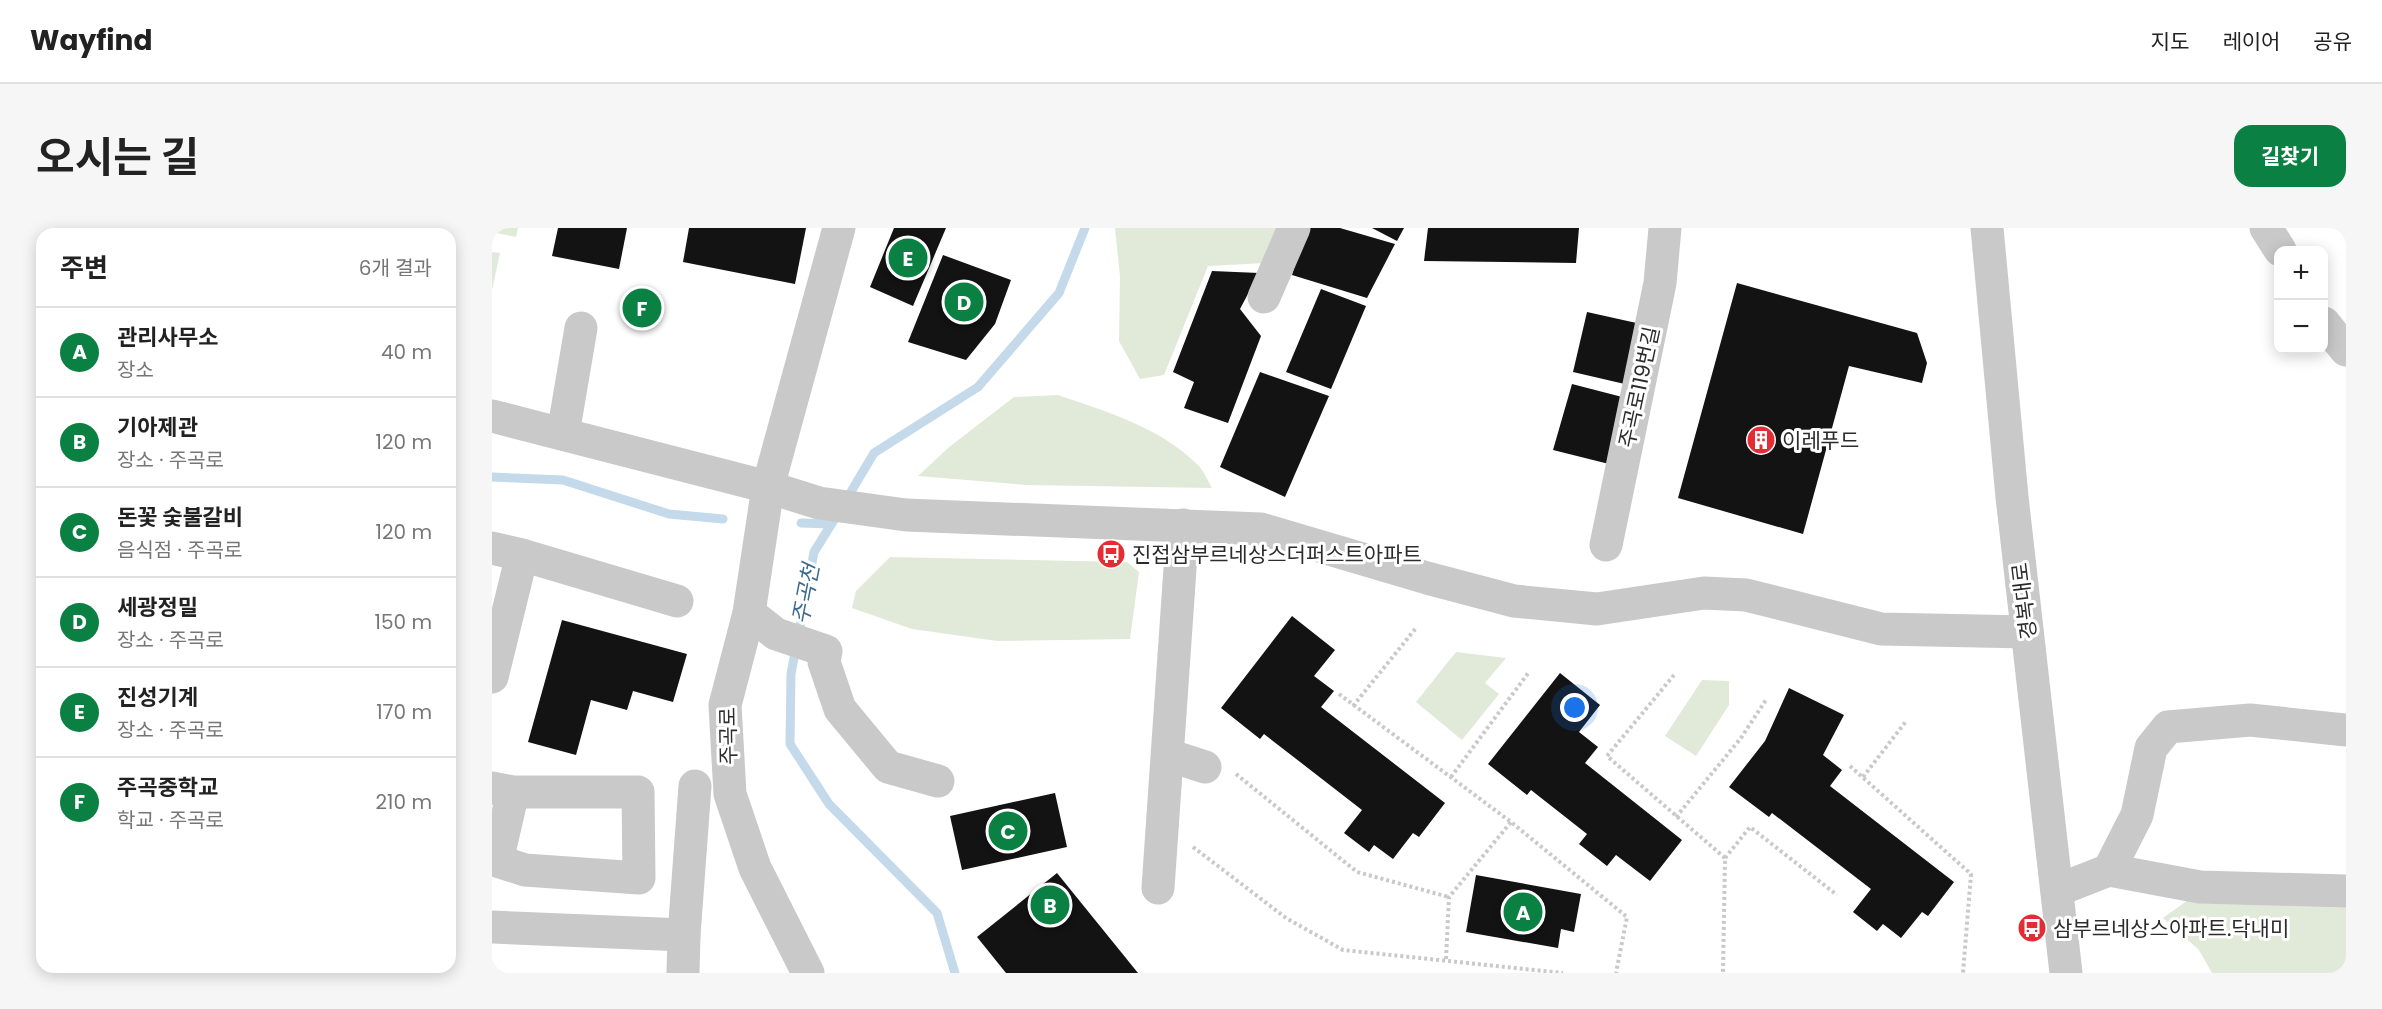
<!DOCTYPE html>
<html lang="ko">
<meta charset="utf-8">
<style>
:root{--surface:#fff;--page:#f6f6f6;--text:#222;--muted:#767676;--line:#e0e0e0;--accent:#0b8043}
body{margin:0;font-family:Poppins,"Noto Sans KR",sans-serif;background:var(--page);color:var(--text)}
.controls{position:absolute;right:18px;top:18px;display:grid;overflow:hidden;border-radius:12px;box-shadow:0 3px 15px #0003}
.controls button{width:54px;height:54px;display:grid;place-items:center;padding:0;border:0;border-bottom:2px solid var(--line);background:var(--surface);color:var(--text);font:30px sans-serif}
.you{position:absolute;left:1083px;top:480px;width:21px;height:21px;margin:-15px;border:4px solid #fff;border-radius:50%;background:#1a73e8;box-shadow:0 0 0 9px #1a73e833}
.badge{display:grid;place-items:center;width:39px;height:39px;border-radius:50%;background:var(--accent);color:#fff;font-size:20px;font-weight:700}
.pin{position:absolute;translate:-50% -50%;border:3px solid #fff;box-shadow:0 2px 6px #0006}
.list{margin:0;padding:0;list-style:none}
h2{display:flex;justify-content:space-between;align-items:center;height:78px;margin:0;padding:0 24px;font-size:26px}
h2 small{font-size:20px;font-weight:400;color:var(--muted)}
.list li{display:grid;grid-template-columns:39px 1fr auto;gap:18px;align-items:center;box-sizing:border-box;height:90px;padding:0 24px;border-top:2px solid var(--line)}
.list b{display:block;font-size:22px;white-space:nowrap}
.list p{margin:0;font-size:20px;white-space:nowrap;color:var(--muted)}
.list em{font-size:20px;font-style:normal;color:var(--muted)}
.map{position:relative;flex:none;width:1854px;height:745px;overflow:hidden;border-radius:18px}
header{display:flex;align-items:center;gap:36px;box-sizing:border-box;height:84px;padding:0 30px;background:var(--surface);border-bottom:2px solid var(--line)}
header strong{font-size:28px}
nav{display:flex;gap:33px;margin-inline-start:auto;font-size:21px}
.intro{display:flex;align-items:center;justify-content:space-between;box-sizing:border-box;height:144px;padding:0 36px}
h1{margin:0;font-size:42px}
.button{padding:15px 27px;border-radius:18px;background:var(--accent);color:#fff;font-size:21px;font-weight:700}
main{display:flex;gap:36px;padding:0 36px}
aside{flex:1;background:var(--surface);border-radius:18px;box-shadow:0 3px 15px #0003}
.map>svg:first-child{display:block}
.green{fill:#e1ead9}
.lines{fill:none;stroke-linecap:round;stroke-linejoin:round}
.stream{stroke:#c4daea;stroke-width:9}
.building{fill:#131313}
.path{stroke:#c9c9c9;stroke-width:4;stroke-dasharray:3 3;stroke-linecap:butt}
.minor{stroke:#c9c9c9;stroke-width:33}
.labels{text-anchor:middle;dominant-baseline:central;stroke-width:6;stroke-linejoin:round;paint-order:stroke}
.street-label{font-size:21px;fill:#2c2c2c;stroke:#fff}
.poi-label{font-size:21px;fill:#2c2c2c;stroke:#fff;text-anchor:start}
.water-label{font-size:22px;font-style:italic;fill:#3b6a8d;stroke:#fff}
</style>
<header>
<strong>Wayfind</strong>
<nav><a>지도</a><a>레이어</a><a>공유</a></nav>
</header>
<div class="intro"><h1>오시는 길</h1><a class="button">길찾기</a></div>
<main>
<aside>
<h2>주변<small>6개 결과</small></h2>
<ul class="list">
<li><span class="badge">A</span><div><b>관리사무소</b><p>장소</p></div><em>40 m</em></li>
<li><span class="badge">B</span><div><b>기아제관</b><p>장소 · 주곡로</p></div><em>120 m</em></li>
<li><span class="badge">C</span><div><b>돈꽃 숯불갈비</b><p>음식점 · 주곡로</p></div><em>120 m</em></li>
<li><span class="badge">D</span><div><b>세광정밀</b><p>장소 · 주곡로</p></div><em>150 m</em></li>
<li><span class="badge">E</span><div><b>진성기계</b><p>장소 · 주곡로</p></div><em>170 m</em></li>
<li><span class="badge">F</span><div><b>주곡중학교</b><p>학교 · 주곡로</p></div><em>210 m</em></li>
</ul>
</aside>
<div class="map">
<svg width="1854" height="745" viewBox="0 0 1854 745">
<rect width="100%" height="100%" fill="#fff"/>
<!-- green -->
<g class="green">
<path d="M 0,0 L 26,0 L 24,9 L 0,4 Z"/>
<path d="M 623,0 L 790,0 L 774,35 L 716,38 L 672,147 L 648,151 L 627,113 L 628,49 Z"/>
<path d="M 0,24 L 8,25 L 0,62 Z"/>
<path d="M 566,167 C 615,184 668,199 706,237 C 712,243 716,253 720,260 L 534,257 L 426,248 L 456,220 L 522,169 Z"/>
<path d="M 398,329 L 635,334 L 647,344 L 638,411 L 505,413 L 420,401 L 360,380 L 364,363 Z"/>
<path d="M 964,424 L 1014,430 L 993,455 L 1007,466 L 970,512 L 924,474 Z"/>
<path d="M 1210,452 L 1237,453 L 1237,477 L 1204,528 L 1173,508 Z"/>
<path d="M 1696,672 L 1854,679 L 1854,745 L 1720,745 L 1707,722 L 1671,690 Z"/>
</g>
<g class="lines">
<!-- stream -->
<g class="stream">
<path d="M 0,249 L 71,252 L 177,286 L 231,291"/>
<path d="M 354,272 L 382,225 L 486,159 L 567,65 L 593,0"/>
<path d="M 347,284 L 322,324 L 299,446 L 298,516 L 337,576 L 445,685 L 463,745"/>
<path d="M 309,295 L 339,296"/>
</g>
</g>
<!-- building -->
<g class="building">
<path d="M 66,0 L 135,0 L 127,41 L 60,28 Z"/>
<path d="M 197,0 L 314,0 L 303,56 L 191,34 Z"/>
<path d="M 402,0 L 454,0 L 421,78 L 378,59 Z"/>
<path d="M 810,0 L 848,0 L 903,16 L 875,70 L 800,47 L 810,14 Z"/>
<path d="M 880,0 L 912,0 L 905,13 Z"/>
<path d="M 936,0 L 1087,0 L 1084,35 L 932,33 Z"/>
<path d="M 451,27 L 519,52 L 503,96 L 474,132 L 416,114 Z"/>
<path d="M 720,43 L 767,45 L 748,81 L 769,108 L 736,195 L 692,180 L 702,154 L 681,144 Z"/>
<path d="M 1245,55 L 1425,105 L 1435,135 L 1430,155 L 1357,138 L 1311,306 L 1186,270 Z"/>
<path d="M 829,61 L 874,78 L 839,161 L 794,144 Z"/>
<path d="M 1095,84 L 1149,96 L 1137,157 L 1081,144 Z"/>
<path d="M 768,144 L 837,168 L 793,269 L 728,239 Z"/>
<path d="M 1080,156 L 1134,170 L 1117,236 L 1061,222 Z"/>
<path d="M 800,388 L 843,422 L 822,448 L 842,463 L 829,479 L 953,575 L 927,609 L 921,605 L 901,631 L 882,617 L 877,624 L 852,605 L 870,582 L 772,506 L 768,511 L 729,480 Z"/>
<path d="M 70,392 L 195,426 L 181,474 L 141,463 L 135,482 L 99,472 L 84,527 L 36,514 Z"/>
<path d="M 1068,445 L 1108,477 L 1087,504 L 1106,519 L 1093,535 L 1190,612 L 1158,653 L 1124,627 L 1115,638 L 1087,616 L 1095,606 L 1039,562 L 1035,567 L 996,536 Z"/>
<path d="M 1297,460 L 1352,487 L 1331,527 L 1350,542 L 1338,558 L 1462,654 L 1436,688 L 1430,684 L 1409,710 L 1391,696 L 1385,703 L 1361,684 L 1379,661 L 1280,585 L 1277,589 L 1237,559 L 1273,513 Z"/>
<path d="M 563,565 L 575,619 L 470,642 L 458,588 Z"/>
<path d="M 565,645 L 646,745 L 514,745 L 485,709 Z"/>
<path d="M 984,647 L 1089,666 L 1082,704 L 1069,701 L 1066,720 L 974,704 Z"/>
</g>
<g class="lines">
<!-- path -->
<g class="path">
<path d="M 1182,447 L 1115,528 L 1233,630 L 1231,745"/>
<path d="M 847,466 L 1019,594 L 1135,689 L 1124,745"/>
<path d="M 861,478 L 924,400"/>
<path d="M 1358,538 L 1479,646 L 1471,745"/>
<path d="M 744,546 L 865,644 L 957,669"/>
<path d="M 959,549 L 1037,444"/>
<path d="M 1371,549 L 1415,492"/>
<path d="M 1184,589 L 1249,510 L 1274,472"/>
<path d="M 701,619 L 794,690 L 851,722 L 1071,745"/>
<path d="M 1233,630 L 1258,599 L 1345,667"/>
<path d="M 954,731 L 957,669 L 1019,594"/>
</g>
<!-- minor -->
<g class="minor">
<path d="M 1495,0 L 1520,269 L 1574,745"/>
<path d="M 1774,0 L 1788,22"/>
<path d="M 772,69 L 802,0"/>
<path d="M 1832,95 L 1854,122"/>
<path d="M 0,188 L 276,259 L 327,275 L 414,287 L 769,301 L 935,350 L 1022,373 L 1105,381 L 1212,365 L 1254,367 L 1389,401 L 1535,404"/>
<path d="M 71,206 L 89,100"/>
<path d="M 1114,317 L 1168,55 L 1173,0"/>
<path d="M 0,320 L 30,327"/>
<path d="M 257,385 L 284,406 L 334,423 L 332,434 L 348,481 L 396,539 L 446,553"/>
<path d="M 0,449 L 30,327 L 185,373"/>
<path d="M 676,527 L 713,539"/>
<path d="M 0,560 L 21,564 L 146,564 L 147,650 L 33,642 L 5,633 L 21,564"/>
<path d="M 1617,642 L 1708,659 L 1854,663"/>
<path d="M 666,660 L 691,297"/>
<path d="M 1566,662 L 1617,642 L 1645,587 L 1659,520 L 1676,499 L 1758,492 L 1854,502"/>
<path d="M 0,699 L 192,707"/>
<path d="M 191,745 L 192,707 L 203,558"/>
<path d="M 316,745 L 263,640 L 238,566 L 233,477 L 257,385 L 276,259 L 347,0"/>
</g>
</g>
<!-- icons -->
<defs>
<g id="building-disc" transform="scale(1.5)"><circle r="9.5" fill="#e52c34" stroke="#fff"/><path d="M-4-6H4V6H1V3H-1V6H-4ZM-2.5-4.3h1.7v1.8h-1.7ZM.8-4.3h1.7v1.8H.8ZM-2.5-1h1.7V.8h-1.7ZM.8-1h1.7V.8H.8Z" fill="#fff"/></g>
<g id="bus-disc" transform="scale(1.5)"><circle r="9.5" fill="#e52c34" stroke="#fff"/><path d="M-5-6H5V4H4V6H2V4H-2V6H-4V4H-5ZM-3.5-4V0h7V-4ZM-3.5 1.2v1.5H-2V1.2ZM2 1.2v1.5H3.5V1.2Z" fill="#fff"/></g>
</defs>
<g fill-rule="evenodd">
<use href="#building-disc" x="1269" y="212"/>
<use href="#bus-disc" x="619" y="326"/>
<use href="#bus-disc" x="1540" y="700"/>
</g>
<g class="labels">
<!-- street labels -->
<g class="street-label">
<text transform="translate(1147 159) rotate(-78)">주곡로119번길</text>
<text transform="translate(1532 373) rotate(-97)">경복대로</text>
<text transform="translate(236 508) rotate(-91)">주곡로</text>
</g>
<!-- poi labels -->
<g class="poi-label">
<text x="1290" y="212">이레푸드</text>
<text x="640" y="326">진접삼부르네상스더퍼스트아파트</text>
<text x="1561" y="700">삼부르네상스아파트.닥내미</text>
</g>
<!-- water labels -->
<g class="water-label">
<text transform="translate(314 366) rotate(-79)">주곡천</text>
</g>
</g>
</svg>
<div class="controls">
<button>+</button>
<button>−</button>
</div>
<div class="you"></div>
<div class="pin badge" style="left:1031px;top:684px">A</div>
<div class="pin badge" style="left:558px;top:677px">B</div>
<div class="pin badge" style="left:516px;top:603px">C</div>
<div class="pin badge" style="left:472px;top:74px">D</div>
<div class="pin badge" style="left:416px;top:30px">E</div>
<div class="pin badge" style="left:150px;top:80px">F</div>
</div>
</main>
